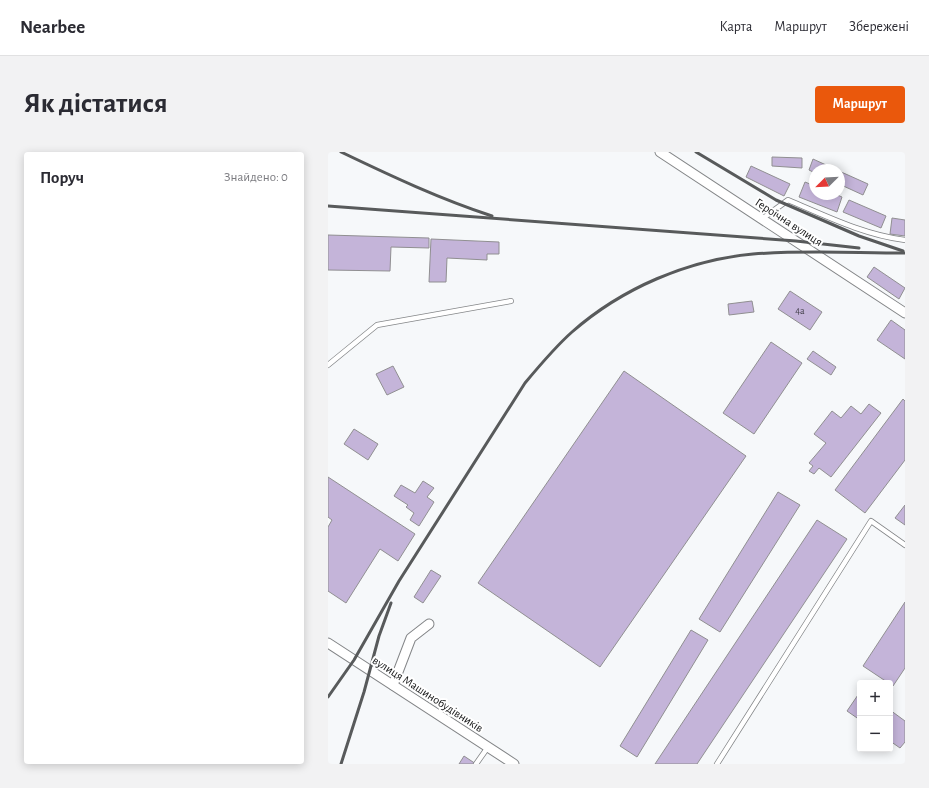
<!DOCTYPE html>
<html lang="uk">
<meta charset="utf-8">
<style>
:root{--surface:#fff;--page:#f2f2f3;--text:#2b2b33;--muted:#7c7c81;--line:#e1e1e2;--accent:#ea580c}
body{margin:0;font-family:"Alegreya Sans",sans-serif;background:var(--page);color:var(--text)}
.controls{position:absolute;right:12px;bottom:12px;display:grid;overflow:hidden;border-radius:4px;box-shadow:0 2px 10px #0003}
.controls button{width:36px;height:36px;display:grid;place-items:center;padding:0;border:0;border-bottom:1px solid var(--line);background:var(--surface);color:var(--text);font:20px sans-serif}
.compass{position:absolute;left:481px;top:12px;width:36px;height:36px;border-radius:50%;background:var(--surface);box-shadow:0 2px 10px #0003;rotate:246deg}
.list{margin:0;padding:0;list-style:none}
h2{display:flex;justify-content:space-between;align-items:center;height:52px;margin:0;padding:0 16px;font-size:17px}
h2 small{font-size:13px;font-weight:400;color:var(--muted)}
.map{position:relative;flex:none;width:577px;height:612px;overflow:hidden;border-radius:4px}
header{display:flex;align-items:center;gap:24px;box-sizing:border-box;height:56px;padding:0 20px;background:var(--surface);border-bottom:1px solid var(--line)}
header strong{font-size:19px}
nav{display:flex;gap:22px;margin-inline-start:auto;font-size:14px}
.intro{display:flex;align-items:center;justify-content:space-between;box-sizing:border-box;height:96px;padding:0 24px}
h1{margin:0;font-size:28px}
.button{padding:10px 18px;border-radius:4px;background:var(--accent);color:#fff;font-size:14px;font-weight:700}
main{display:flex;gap:24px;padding:0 24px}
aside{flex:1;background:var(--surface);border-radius:4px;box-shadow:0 2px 10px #0003}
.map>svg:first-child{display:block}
.building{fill:#c4b4d9;stroke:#908f91}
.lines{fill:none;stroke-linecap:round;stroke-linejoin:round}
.service-casing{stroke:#848688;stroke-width:6}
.minor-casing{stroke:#848688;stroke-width:11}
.service{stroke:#fff;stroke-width:4.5}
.minor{stroke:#fff;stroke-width:9}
.rail{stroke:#585a5b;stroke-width:3}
.labels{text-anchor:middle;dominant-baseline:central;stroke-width:4;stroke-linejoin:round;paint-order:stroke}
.number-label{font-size:10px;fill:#413e48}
.street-label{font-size:12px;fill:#151617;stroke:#fff}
</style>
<header>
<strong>Nearbee</strong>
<nav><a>Карта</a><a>Маршрут</a><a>Збережені</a></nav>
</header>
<div class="intro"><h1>Як дістатися</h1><a class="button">Маршрут</a></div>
<main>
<aside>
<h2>Поруч<small>Знайдено: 0</small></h2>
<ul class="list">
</ul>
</aside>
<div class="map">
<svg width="577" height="612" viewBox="0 0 577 612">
<rect width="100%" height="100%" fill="#f6f8fa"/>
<!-- building -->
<g class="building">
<path d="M 444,5 L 474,6 L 474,16 L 444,14 Z"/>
<path d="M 485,7 L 509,18 L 487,18 L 487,21 L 481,18 Z"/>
<path d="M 423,14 L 462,32 L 456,44 L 418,25 Z"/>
<path d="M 511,19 L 540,32 L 535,43 L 511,32 Z"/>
<path d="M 477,30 L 487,34 L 487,42 L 507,42 L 514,45 L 509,60 L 471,45 Z"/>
<path d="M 521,48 L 558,64 L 553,76 L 515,60 Z"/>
<path d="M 564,66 L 577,68 L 577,84 L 562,82 Z"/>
<path d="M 0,83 L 101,86 L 101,96 L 63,95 L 62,119 L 0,118 Z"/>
<path d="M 103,87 L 171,90 L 171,102 L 159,102 L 159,108 L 119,106 L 118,130 L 101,130 Z"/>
<path d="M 546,115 L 577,136 L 571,147 L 539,125 Z"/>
<path d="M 462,139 L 494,160 L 482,178 L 450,157 Z"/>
<path d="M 424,149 L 426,160 L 401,163 L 400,152 Z"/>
<path d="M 563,168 L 577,178 L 577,207 L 549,188 Z"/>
<path d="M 443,190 L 474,211 L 426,282 L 395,261 Z"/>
<path d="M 485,199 L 508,215 L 503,223 L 479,207 Z"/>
<path d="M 65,214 L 76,235 L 59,243 L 48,222 Z"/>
<path d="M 296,219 L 418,304 L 272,515 L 150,431 Z"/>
<path d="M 575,247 L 577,249 L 577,308 L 537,361 L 507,338 Z"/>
<path d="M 541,252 L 553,261 L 503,325 L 491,316 L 486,322 L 481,319 L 485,314 L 481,311 L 498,291 L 486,282 L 504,259 L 513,266 L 523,254 L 533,262 Z"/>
<path d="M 26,277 L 50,292 L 40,308 L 16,292 Z"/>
<path d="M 0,325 L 87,382 L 70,409 L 52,397 L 18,451 L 0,439 L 0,375 L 4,368 L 0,365 Z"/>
<path d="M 95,329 L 106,336 L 99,345 L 106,350 L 91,374 L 82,368 L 86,361 L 78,355 L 80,353 L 66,344 L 73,333 L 87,341 Z"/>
<path d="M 450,340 L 472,353 L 392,480 L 371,467 Z"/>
<path d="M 577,353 L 577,373 L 567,366 Z"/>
<path d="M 489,368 L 519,387 L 369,612 L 327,612 Z"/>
<path d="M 103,418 L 113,424 L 95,451 L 86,445 Z"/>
<path d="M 577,450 L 577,516 L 565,534 L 535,514 Z"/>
<path d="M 363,478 L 380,488 L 309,605 L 292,594 Z"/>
<path d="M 532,540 L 532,568 L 519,559 Z"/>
<path d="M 562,558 L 577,569 L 577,590 L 572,596 L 562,589 Z"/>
<path d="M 136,604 L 148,612 L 131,612 Z"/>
</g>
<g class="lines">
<!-- service casing -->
<g class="service-casing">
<g id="service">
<path d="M 434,67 L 460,48 C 498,64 536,83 577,88"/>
<path d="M 0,213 L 49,173 L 183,149"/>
<path d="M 148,612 L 160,595"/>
<path d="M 389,612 L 543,369 L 577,393"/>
</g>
</g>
<!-- minor casing -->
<g class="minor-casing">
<g id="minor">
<path d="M 332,0 L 577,161"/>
<path d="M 0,491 L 186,612"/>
<path d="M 65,533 L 83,486 L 101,472"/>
</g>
</g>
<!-- service -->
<use href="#service" class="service"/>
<!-- minor -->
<use href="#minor" class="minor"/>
<!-- rail -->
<g class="rail">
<path d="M 13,0 C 63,24 112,47 164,64"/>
<path d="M 368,0 L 448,48 L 531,84 L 575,99"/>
<path d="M 0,54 L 468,89 L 531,96"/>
<path d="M 0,545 L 26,508 L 71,429 L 197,231 C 212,213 227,195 244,180 C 294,136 360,108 425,102 C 476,98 527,101 577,101"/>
<path d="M 13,612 L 36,540 L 51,484 L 63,451"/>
</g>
</g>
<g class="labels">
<!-- number labels -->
<g class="number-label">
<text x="472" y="159">4а</text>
</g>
<!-- street labels -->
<g class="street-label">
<text transform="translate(461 70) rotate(33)">Героїчна вулиця</text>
<text transform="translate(100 542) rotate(33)">вулиця Машинобудівників</text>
</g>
</g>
</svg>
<div class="controls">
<button>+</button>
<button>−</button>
</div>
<svg class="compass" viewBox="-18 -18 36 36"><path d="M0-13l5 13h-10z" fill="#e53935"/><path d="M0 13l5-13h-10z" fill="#7c7c81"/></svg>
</div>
</main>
